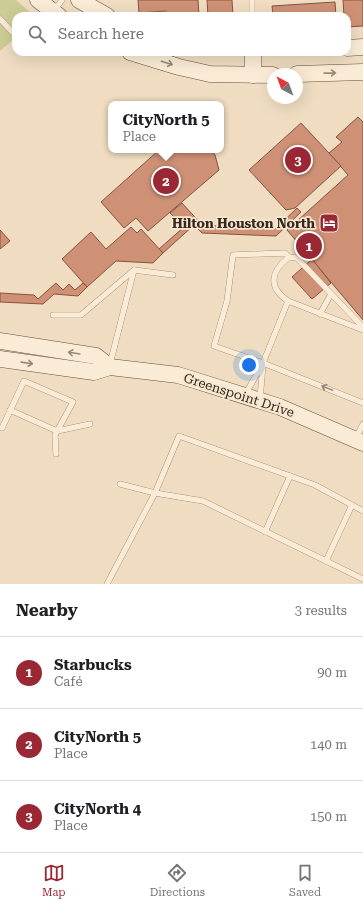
<!DOCTYPE html>
<meta charset="utf-8">
<style>
:root{--surface:#fff;--page:#f2f2f2;--text:#202124;--muted:#757577;--line:#e0e0e0;--accent:#992734}
body{margin:0;font-family:"Roboto Serif",serif;background:var(--page);color:var(--text)}
.compass{position:absolute;left:267px;top:68px;width:36px;height:36px;border-radius:50%;background:var(--surface);box-shadow:0 4px 16px #0002;rotate:319deg}
.you{position:absolute;left:249px;top:365px;width:14px;height:14px;margin:-10px;border:3px solid #fff;border-radius:50%;background:#1a73e8;box-shadow:0 0 0 6px #1a73e833}
.badge{display:grid;place-items:center;width:26px;height:26px;border-radius:50%;background:var(--accent);color:#fff;font-size:13px;font-weight:700}
.pin{position:absolute;translate:-50% -50%;border:2px solid #fff;box-shadow:0 1px 4px #0006}
.popup{position:absolute;left:108px;top:101px;width:116px;height:52px;box-sizing:border-box;display:grid;place-content:center;border-radius:8px;background:var(--surface);filter:drop-shadow(0 1px 3px #0005);font-size:13px;white-space:nowrap;color:var(--muted)}
.popup b{font-size:15px;color:var(--text)}
.popup::after{content:'';position:absolute;left:50%;top:100%;margin-left:-8px;border:8px solid transparent;border-top-color:var(--surface)}
.list{margin:0;padding:0;list-style:none}
h2{display:flex;justify-content:space-between;align-items:center;height:52px;margin:0;padding:0 16px;font-size:17px}
h2 small{font-size:13px;font-weight:400;color:var(--muted)}
.list li{display:grid;grid-template-columns:26px 1fr auto;gap:12px;align-items:center;box-sizing:border-box;height:72px;padding:0 16px;border-top:1px solid var(--line)}
.list b{display:block;font-size:15px;white-space:nowrap}
.list p{margin:0;font-size:13px;white-space:nowrap;color:var(--muted)}
.list em{font-size:13px;font-style:normal;color:var(--muted)}
.icon{flex:none;width:22px;height:22px;fill:none;stroke:currentColor;stroke-width:2;stroke-linecap:round;stroke-linejoin:round}
.map{position:relative;flex:none;width:363px;height:584px;overflow:hidden}
.search{position:absolute;background:var(--surface);box-shadow:0 4px 16px #0002;left:12px;right:12px;top:12px;height:44px;display:flex;align-items:center;gap:10px;box-sizing:border-box;padding:0 14px;border-radius:12px;color:var(--muted);font-size:15px}
.sheet{height:268px;background:var(--surface)}
nav{display:flex;justify-content:space-around;align-items:center;box-sizing:border-box;height:56px;border-top:1px solid var(--line);background:var(--surface);font-size:11px;color:var(--muted)}
nav a{display:grid;justify-items:center;gap:2px}
nav .on{color:var(--accent)}
.map>svg:first-child{display:block}
.grass{fill:#cccd95}
.building{fill:#ce9176;stroke:#88533e}
.lines{fill:none;stroke-linecap:round;stroke-linejoin:round}
.lane-casing{stroke:#896d58;stroke-width:6}
.secondary-casing{stroke:#6a4e3c;stroke-width:17}
.lane{stroke:#f9ebd5;stroke-width:5.5}
.secondary{stroke:#f9ebd5;stroke-width:16}
.oneway{stroke:#988979}
.labels{text-anchor:middle;dominant-baseline:central;stroke-width:3.5;stroke-linejoin:round;paint-order:stroke}
.poi-label{font-size:13px;font-weight:bold;fill:#38271d;stroke:#f6e7d1;text-anchor:end}
.street-label{font-size:13px;fill:#38271d;stroke:#f6e7d1}
</style>
<div class="map">
<svg width="363" height="584" viewBox="0 0 363 584">
<rect width="100%" height="100%" fill="#efdcc1"/>
<!-- grass -->
<path class="grass" d="M 0,0 L 16,0 L 34,16 L 16,16 L 16,37 L 0,51 Z"/>
<!-- building -->
<g class="building">
<path d="M 138,0 L 198,0 L 199,16 L 166,16 L 166,11 L 139,13 Z"/>
<path d="M 207,0 L 232,0 L 233,16 L 208,16 Z"/>
<path d="M 343,0 L 363,0 L 363,26 L 347,27 L 347,16 L 344,16 Z"/>
<path d="M 335,2 L 336,16 L 273,16 L 272,6 Z"/>
<path d="M 358,117 L 363,122 L 363,320 L 287,230 L 348,175 L 329,153 L 342,142 L 336,137 Z"/>
<path d="M 301,123 L 341,166 L 295,208 L 286,210 L 249,170 Z"/>
<path d="M 159,150 L 211,150 L 215,155 L 219,170 L 148,231 L 136,218 L 124,228 L 101,202 Z"/>
<path d="M 182,203 L 202,225 L 275,229 L 297,208 L 301,212 L 276,236 L 202,233 L 194,225 L 163,253 L 159,249 L 184,227 L 170,213 Z"/>
<path d="M 131,227 L 137,233 L 141,229 L 163,253 L 153,263 L 116,261 L 87,287 L 62,259 L 91,232 L 106,249 Z"/>
<path d="M 0,230 L 10,241 L 0,249 Z"/>
<path d="M 312,259 L 331,283 L 312,299 L 292,277 Z"/>
<path d="M 56,283 L 63,290 L 69,284 L 75,290 L 83,283 L 87,287 L 78,296 L 54,294 L 43,304 L 0,302 L 0,293 L 34,295 L 38,299 Z"/>
</g>
<g class="lines">
<!-- lane casing -->
<g class="lane-casing">
<g id="lane">
<path d="M 252,0 L 252,16"/>
<path d="M 54,11 L 62,0"/>
<path d="M 0,19 L 16,36"/>
<path d="M 289,257 C 270,272 268,287 288,301 L 363,330"/>
<path d="M 320,314 L 331,294"/>
<path d="M 53,315 L 81,315 L 134,270 L 173,275"/>
<path d="M 363,327 L 297,258 L 289,257 L 285,253 L 233,255 L 227,301 L 214,346 L 263,363 L 363,403"/>
<path d="M 110,364 L 134,270"/>
<path d="M 245,395 L 263,363 L 288,301"/>
<path d="M 260,399 L 263,365"/>
<path d="M 10,410 L 57,431 L 90,424"/>
<path d="M 2,428 L 24,381 L 73,402 L 55,435 L 56,454"/>
<path d="M 356,438 L 363,424"/>
<path d="M 120,484 L 155,493 L 203,501 L 363,579"/>
<path d="M 265,532 L 290,476"/>
<path d="M 326,561 L 352,505"/>
<path d="M 107,584 L 155,493 L 179,436 L 315,485 L 363,511"/>
</g>
</g>
<!-- secondary casing -->
<g class="secondary-casing">
<g id="secondary">
<path d="M 38,0 L 59,16"/>
<path d="M 79,0 L 107,16"/>
<path d="M 347,48 L 363,47"/>
<path d="M 130,52 L 179,67 L 210,74 L 273,75"/>
<path d="M 253,52 L 253,75"/>
<path d="M 297,74 L 363,72"/>
<path d="M 0,341 L 96,356 L 110,367"/>
<path d="M 0,359 L 94,372 L 110,367 L 178,375 L 280,407 L 363,443"/>
</g>
</g>
<!-- lane -->
<use href="#lane" class="lane"/>
<!-- secondary -->
<use href="#secondary" class="secondary"/>
</g>
<!-- one-way arrows -->
<defs><path id="oneway-shaft" d="M-6 0H5M1.5-3L5.5 0L1.5 3" fill="none" stroke-width="1.6" stroke-linecap="round" stroke-linejoin="round"/></defs>
<g class="oneway">
<use href="#oneway-shaft" transform="translate(167 63) rotate(17)"/>
<use href="#oneway-shaft" transform="translate(330 73) rotate(-1)"/>
<use href="#oneway-shaft" transform="translate(74 353) rotate(-171)"/>
<use href="#oneway-shaft" transform="translate(27 363) rotate(8)"/>
<use href="#oneway-shaft" transform="translate(327 388) rotate(-158)"/>
</g>
<!-- icons -->
<defs>
<g id="hotel-square" transform="scale(1)"><rect x="-9" y="-9" width="18" height="18" rx="4" fill="#992734" stroke="#f6e7d1"/><path d="M-6-4.5h1.5V1H6V5H4.5V3h-9V5H-6ZM-4 0a1.8 1.8 0 1 1 3.6 0ZM.5 0V-2.5h3Q6-2.5 6 0Z" fill="#fff"/></g>
</defs>
<g fill-rule="evenodd">
<use href="#hotel-square" x="329" y="223"/>
</g>
<g class="labels">
<!-- poi labels -->
<g class="poi-label">
<text x="315" y="223">Hilton Houston North</text>
</g>
<!-- street labels -->
<g class="street-label">
<text transform="translate(239 395) rotate(18)">Greenspoint Drive</text>
</g>
</g>
</svg>
<svg class="compass" viewBox="-18 -18 36 36"><path d="M0-13l5 13h-10z" fill="#e53935"/><path d="M0 13l5-13h-10z" fill="#757577"/></svg>
<div class="you"></div>
<div class="pin badge" style="left:309px;top:246px">1</div>
<div class="pin badge" style="left:166px;top:181px">2</div>
<div class="popup"><b>CityNorth 5</b>Place</div>
<div class="pin badge" style="left:298px;top:160px">3</div>
<div class="search"><svg class="icon" aria-label="search" viewBox="0 0 24 24"><circle cx="10" cy="10" r="6"/><path d="M15 15l6 6"/></svg>Search here</div>
</div>
<section class="sheet">
<h2>Nearby<small>3 results</small></h2>
<ul class="list">
<li><span class="badge">1</span><div><b>Starbucks</b><p>Café</p></div><em>90 m</em></li>
<li><span class="badge">2</span><div><b>CityNorth 5</b><p>Place</p></div><em>140 m</em></li>
<li><span class="badge">3</span><div><b>CityNorth 4</b><p>Place</p></div><em>150 m</em></li>
</ul>
</section>
<nav>
<a class="on"><svg class="icon" aria-label="map" viewBox="0 0 24 24"><path d="M3 6l6-2 6 2 6-2v14l-6 2-6-2-6 2zM9 4v14M15 6v14"/></svg>Map</a>
<a><svg class="icon" aria-label="directions" viewBox="0 0 24 24"><path d="M12 3l9 9-9 9-9-9zM9 14v-3h6M13 9l2 2-2 2"/></svg>Directions</a>
<a><svg class="icon" aria-label="saved" viewBox="0 0 24 24"><path d="M7 4h10v16l-5-4-5 4z"/></svg>Saved</a>
</nav>
